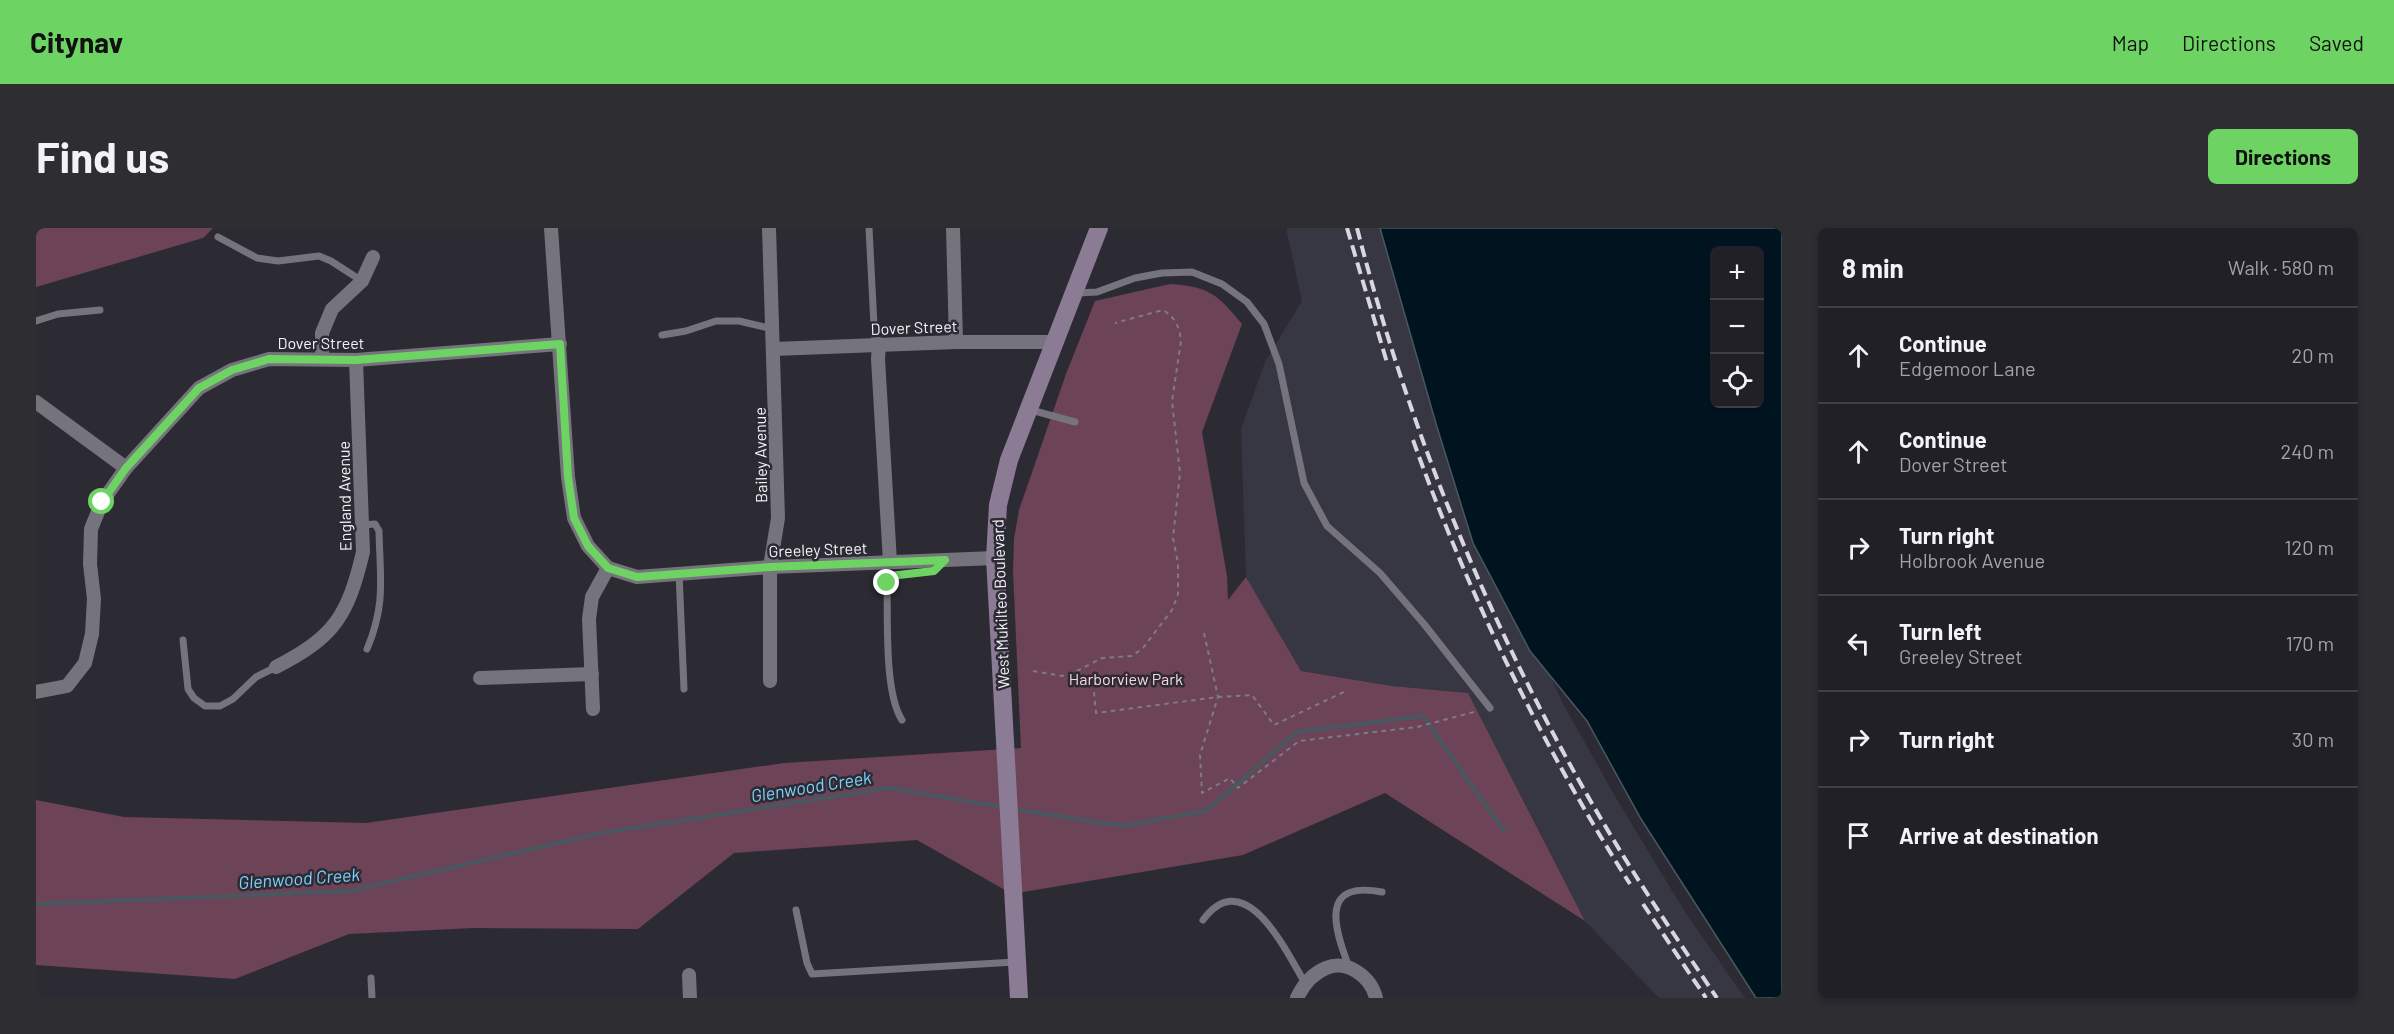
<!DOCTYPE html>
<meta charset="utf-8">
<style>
:root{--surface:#212026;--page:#2d2d32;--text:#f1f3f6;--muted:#a2a3a7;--line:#3e3e43;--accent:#6dd362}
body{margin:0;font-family:Barlow,sans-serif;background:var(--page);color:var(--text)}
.controls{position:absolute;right:18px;top:18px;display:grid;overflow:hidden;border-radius:9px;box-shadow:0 3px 9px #0003}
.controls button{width:54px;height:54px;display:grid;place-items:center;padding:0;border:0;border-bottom:2px solid var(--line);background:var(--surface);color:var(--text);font:30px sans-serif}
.stop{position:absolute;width:18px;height:18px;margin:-14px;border:4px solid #6dd362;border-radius:50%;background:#fff}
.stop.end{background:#6dd362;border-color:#fff;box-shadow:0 2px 6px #0008}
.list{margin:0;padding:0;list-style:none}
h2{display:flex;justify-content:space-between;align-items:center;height:78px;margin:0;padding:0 24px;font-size:26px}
h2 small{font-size:20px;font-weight:400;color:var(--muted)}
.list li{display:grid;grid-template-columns:39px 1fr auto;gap:18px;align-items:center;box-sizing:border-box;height:96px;padding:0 24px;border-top:2px solid var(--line)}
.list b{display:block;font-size:22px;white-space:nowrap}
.list p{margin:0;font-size:20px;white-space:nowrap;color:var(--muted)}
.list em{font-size:20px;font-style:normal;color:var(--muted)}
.icon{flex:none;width:33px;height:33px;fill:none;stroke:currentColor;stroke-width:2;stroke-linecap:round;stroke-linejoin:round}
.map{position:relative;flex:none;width:1746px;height:770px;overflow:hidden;border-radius:9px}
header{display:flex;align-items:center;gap:36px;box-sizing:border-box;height:84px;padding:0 30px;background:var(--accent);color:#111}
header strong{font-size:28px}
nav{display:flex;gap:33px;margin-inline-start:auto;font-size:21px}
.intro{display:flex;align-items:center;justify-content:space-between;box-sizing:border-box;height:144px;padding:0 36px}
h1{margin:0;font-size:42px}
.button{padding:15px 27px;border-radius:9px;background:var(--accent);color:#111;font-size:21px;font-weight:700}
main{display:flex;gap:36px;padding:0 36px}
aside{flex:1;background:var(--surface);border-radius:9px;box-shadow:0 3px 9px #0003}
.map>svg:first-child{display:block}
.built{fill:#373643}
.green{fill:#6d4357}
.water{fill:#001420;stroke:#495761;stroke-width:1.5;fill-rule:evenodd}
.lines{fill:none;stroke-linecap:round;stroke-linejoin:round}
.stream{stroke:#495761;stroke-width:4}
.path{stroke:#7d7c83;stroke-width:2;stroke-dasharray:4.5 4.5;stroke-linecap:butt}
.lane{stroke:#75747d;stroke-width:7}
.street{stroke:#75747d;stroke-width:14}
.secondary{stroke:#8c7b94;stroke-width:18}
.rail{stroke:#d8d7de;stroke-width:4;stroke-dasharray:12 6;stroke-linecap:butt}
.route{stroke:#6dd362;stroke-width:8}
.labels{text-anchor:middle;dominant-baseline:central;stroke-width:5;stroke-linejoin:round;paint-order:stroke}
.street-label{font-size:16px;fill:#f4f3f9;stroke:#2c2b33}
.park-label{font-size:16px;fill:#fcd3e5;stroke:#2c2b33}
.water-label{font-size:18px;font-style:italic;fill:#7cd2fc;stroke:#2c2b33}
</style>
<header>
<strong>Citynav</strong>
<nav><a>Map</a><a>Directions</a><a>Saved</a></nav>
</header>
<div class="intro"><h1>Find us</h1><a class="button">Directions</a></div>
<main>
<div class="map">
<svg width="1746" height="770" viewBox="0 0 1746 770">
<rect width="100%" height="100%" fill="#2c2b33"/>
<!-- built -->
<path class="built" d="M 1250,0 L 1353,0 L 1446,291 L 1525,472 L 1580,570 L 1649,684 L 1709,770 L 1623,770 L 1549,693 L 1432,465 L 1356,458 L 1265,443 L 1210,349 L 1205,201 L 1229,134 L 1266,73 Z"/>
<!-- green -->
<g class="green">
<path d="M 0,0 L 177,0 L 167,10 L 0,59 Z"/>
<path d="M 1134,56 C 1174,59 1181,66 1206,96 L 1166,204 L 1191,348 L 1192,372 L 1210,349 L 1265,443 L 1356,458 L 1432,465 L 1549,693 L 1349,565 L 1207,627 L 976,666 L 881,612 L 698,625 L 602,701 L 438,700 L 313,706 L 199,751 L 0,737 L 0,572 L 88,589 L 330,595 L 748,535 L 985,520 L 977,343 L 978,311 L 983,282 L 1030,146 L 1059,73 Z"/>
</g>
<!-- water -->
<path class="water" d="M 1344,0 L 1746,0 L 1746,770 L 1720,770 L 1605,591 L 1551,493 L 1494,423 L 1437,315 L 1401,199 ZM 1678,22 L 1724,22 L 1724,176 L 1678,176 Z"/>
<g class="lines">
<!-- stream -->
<g class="stream">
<path d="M 979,581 L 1086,598 L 1170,583 L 1261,504 L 1387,488 L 1468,603"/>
<path d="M 0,676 L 314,663 L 565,605 L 853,560 L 968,579"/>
</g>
<!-- path -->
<g class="path">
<path d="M 1168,405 L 1182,469 L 1164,527 L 1166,565 L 1194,550 L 1202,560 L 1263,513 L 1381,499 L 1442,483"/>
<path d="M 997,443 L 1026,448 L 1043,442 L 1066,430 L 1096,428 L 1107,420 L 1136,382 L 1142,366 L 1142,335 L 1137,310 L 1144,245 L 1136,173 L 1145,113 C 1144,100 1139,89 1127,82 L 1079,95"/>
<path d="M 1058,464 L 1060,485 L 1182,469 L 1216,467 L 1238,497 L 1310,463"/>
</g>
<!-- lane -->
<g class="lane">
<path d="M 833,0 L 839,117"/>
<path d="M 182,9 L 221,30 L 242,33 L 283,28 L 295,33 L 326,53"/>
<path d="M 1041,65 L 1061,64 L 1099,50 L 1126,45 L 1156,44 L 1186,56 L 1211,74 L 1228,96 L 1243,136 L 1268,255 L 1291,298 L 1344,345 L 1388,396 L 1454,480"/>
<path d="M 0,93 L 22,86 L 64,82"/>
<path d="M 626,107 L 650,103 L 680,93 L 703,93 L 737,101"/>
<path d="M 995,182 L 1039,194"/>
<path d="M 326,297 L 339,296 L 343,303 C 344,350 350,376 331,421"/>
<path d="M 643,345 L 648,461"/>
<path d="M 147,412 L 152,461 L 158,470 L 169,478 L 184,478 L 197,471 L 220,449 L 240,439"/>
<path d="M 866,492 C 848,465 852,389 851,355 L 854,348 L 898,343 L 907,334"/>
<path d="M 760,682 L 771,735 L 776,746 L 979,734"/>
<path d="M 1167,692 C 1209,635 1250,723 1269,755"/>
<path d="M 1313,739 C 1298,700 1283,652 1346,664"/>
<path d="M 335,750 L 336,770"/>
</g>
<!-- street -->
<g class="street">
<path d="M 515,0 L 532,249 L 538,290 L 552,318 L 572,340 L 556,369 L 553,391 L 557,481"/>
<path d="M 733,0 L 742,290 L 734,339 L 734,453"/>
<path d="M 917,0 L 920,114"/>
<path d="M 843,116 L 842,131 L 854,334"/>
<path d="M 738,121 L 920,114 L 1019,114"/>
<path d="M 286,131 L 286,105 L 296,81 L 326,53 L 337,29"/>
<path d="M 0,174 L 90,240"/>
<path d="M 572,340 L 601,349 L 734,339 L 959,330"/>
<path d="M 240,439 C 299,409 312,387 327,324 L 320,132"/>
<path d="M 444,450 L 556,446"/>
<path d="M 0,464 L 31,458 L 49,435 L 56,406 L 58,371 L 54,336 L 55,301 L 66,274 L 90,240 L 163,160 L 196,142 L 233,131 L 320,132 L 524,116"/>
<path d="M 653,747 L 654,770"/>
<path d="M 1261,770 C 1267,757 1276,746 1290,740 C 1311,731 1335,749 1340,770"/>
</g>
<!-- secondary -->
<path class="secondary" d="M 983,770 L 959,330 L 962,277 L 973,232 L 1063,0"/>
<!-- rail -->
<g class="rail">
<path d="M 1311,0 L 1352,138"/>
<path d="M 1321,0 C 1376,214 1463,422 1577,611 C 1610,666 1646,718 1681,770"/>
<path d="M 1377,212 C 1433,368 1505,516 1594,656"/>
<path d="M 1607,676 L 1670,770"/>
</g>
</g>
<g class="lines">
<!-- route -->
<path class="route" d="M 66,274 L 90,240 L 163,160 L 196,142 L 233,131 L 320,132 L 524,116 L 532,249 L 538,290 L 552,318 L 572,340 L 601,349 L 734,339 L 909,332 L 898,343 L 854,348 L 851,355"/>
</g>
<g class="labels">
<!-- street labels -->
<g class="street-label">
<text transform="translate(878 99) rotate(-2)">Dover Street</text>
<text x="285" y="114">Dover Street</text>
<text transform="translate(724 227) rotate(-91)">Bailey Avenue</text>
<text transform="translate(308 268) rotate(-91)">England Avenue</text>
<text transform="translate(782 321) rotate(-2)">Greeley Street</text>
<text transform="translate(964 376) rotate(-92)">West Mukilteo Boulevard</text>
</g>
<!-- park labels -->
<g class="park-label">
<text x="1090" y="450">Harborview Park</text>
</g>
<!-- water labels -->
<g class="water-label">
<text transform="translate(775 558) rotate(-9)">Glenwood Creek</text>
<text transform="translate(263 650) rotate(-4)">Glenwood Creek</text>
</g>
</g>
</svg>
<div class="controls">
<button>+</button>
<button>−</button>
<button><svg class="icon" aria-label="locate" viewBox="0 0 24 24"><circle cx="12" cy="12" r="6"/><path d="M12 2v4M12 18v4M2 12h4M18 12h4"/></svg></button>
</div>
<div class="stop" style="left:66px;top:274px"></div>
<div class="stop end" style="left:851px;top:355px"></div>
</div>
<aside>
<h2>8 min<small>Walk · 580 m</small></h2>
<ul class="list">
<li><svg class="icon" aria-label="ahead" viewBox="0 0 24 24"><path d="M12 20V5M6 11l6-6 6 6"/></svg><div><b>Continue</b><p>Edgemoor Lane</p></div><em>20 m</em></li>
<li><svg class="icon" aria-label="ahead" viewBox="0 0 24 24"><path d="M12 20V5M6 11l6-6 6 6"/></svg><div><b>Continue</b><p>Dover Street</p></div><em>240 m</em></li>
<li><svg class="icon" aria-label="right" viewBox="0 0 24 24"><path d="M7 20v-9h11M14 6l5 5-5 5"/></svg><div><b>Turn right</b><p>Holbrook Avenue</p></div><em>120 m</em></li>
<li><svg class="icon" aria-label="left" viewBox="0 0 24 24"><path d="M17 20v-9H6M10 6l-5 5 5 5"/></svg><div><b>Turn left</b><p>Greeley Street</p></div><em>170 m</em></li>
<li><svg class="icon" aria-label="right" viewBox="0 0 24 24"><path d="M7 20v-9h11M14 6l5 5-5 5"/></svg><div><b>Turn right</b></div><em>30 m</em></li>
<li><svg class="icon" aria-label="arrive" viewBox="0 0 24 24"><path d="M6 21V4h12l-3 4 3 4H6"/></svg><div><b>Arrive at destination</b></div></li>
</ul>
</aside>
</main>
